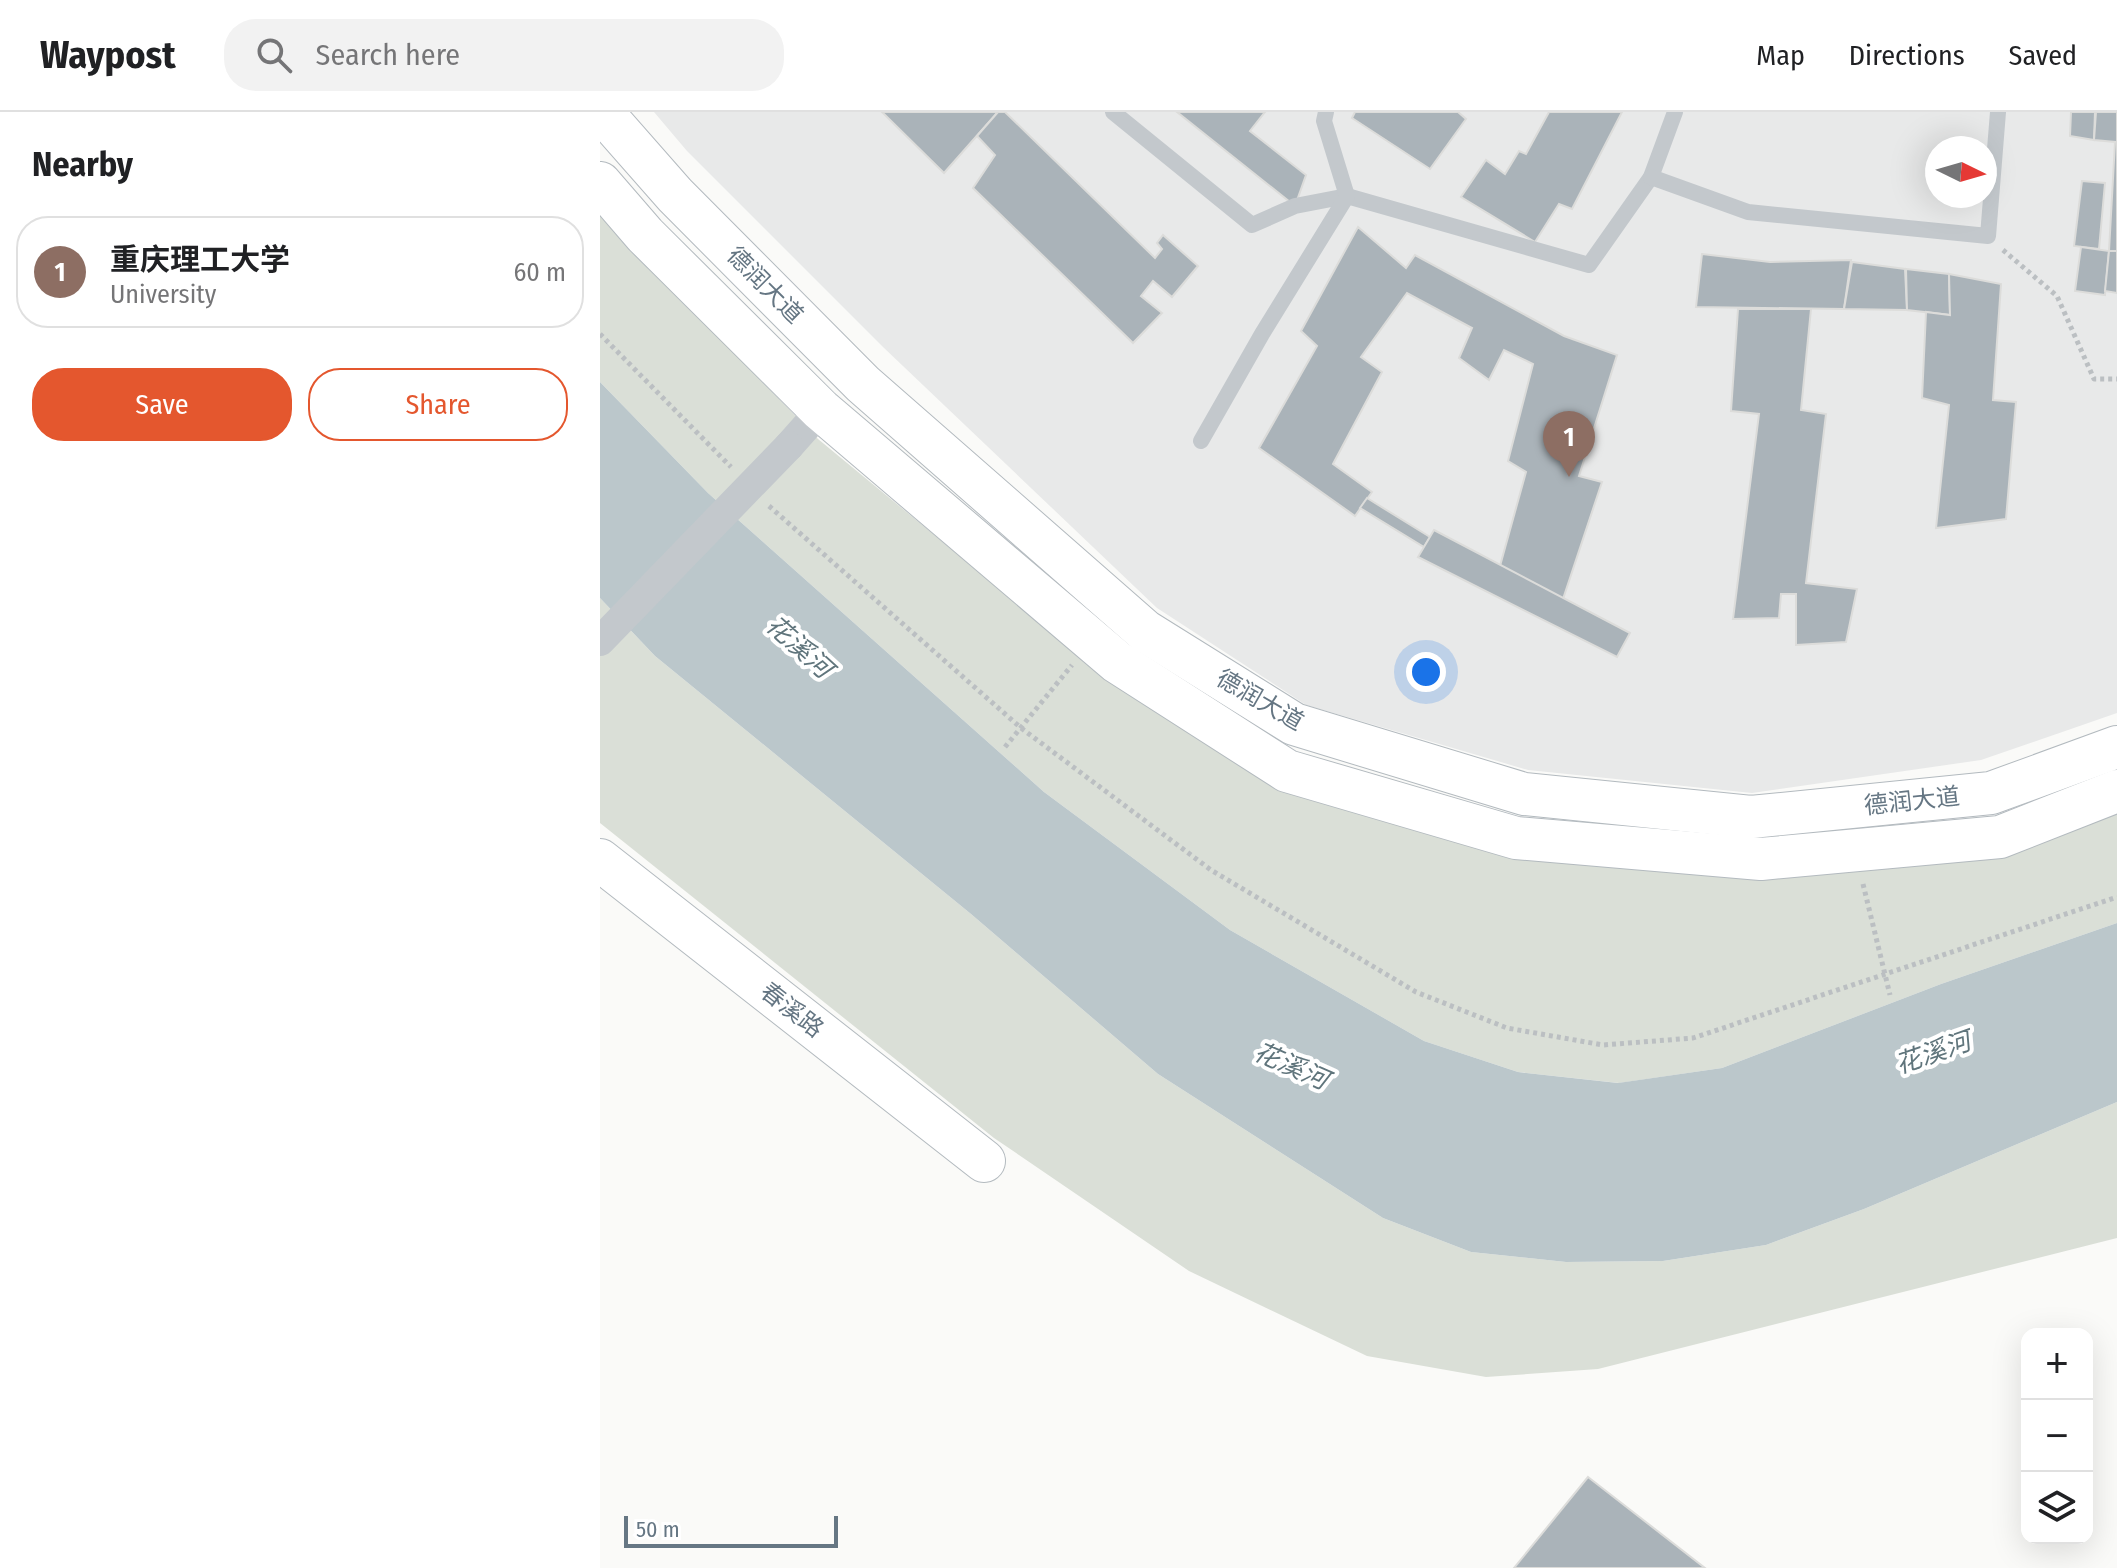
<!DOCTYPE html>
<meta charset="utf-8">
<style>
:root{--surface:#fff;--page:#f2f2f2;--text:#202124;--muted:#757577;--line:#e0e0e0;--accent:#e4572e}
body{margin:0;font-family:"Fira Sans Condensed","Noto Sans SC",sans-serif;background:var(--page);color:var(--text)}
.controls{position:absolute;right:24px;bottom:24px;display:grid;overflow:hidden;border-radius:16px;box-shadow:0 8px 32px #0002}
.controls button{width:72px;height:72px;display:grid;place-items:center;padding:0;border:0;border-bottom:2px solid var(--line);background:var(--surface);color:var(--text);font:40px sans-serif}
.compass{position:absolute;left:1325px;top:24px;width:72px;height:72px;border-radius:50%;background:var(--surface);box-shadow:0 8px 32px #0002;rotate:95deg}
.scale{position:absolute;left:24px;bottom:20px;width:214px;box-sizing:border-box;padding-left:8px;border:4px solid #657683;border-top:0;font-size:22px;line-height:28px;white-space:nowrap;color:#657683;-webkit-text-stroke:6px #fff;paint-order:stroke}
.you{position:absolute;left:826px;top:560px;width:28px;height:28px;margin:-20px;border:6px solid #fff;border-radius:50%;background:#1a73e8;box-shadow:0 0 0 12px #1a73e833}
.badge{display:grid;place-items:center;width:52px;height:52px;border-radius:50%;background:var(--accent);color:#fff;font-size:26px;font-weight:700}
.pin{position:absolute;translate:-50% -66px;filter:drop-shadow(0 2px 4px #0008)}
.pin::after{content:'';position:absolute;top:42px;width:28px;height:24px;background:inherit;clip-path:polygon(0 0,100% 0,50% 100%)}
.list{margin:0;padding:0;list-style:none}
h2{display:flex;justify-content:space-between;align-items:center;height:104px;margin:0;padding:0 32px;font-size:34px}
h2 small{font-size:26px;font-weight:400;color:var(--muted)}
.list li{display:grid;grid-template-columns:52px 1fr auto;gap:24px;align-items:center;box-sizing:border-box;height:112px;margin:0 16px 16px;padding:0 16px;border:2px solid var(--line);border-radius:32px}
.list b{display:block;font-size:30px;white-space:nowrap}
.list p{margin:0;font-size:26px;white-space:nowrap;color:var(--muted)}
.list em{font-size:26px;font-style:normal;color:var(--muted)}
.actions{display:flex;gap:16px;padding:24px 32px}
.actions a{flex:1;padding:18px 0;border:2px solid var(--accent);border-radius:32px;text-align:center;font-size:28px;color:var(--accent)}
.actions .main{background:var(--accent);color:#fff}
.icon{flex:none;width:44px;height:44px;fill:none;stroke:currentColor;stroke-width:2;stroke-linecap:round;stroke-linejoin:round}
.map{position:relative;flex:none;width:1517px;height:1456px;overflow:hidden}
header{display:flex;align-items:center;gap:48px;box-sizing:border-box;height:112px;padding:0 40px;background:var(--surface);border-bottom:2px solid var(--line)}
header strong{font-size:38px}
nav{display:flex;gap:44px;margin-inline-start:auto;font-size:28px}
.search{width:560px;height:72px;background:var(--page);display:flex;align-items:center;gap:20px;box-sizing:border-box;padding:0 28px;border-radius:32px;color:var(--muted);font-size:30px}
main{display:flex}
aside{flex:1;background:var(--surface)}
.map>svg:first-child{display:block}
.built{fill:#e8e9e9;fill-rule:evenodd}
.green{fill:#dadfd7}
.water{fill:#bbc7cb}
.building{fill:#aab3b9;stroke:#dcdcda;stroke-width:2}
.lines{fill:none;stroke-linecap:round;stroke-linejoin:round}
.secondary-casing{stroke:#b3babf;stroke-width:44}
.path{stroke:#bbbfc2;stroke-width:5;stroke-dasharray:4 4;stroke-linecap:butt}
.lane{stroke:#c3c8cc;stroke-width:16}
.street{stroke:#c3c8cc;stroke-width:30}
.secondary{stroke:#fff;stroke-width:42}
.street-bridge{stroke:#c3c8cc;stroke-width:30}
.labels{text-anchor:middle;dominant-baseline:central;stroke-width:8;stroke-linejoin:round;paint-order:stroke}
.street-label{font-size:24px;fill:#657683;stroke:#fff}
.water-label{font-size:26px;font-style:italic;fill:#60757c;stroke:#fff}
</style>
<header>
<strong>Waypost</strong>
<div class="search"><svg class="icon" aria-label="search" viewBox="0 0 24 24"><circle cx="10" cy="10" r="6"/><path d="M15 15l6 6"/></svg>Search here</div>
<nav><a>Map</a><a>Directions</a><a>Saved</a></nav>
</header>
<main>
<aside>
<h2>Nearby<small></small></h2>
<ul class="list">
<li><span class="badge" style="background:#8d6e63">1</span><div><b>重庆理工大学</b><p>University</p></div><em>60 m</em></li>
</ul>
<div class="actions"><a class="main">Save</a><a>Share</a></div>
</aside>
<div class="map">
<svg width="1517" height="1456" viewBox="0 0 1517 1456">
<rect width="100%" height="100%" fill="#fafaf8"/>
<!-- built -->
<path class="built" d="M 54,0 L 1517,0 L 1517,601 L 1381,648 L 1152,681 L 928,658 L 706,593 L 557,496 L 283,235 L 87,39 ZM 1337,36 L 1385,36 L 1385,84 L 1337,84 Z"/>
<!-- green -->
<g class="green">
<path d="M 0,103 L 218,327 L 480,543 L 683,671 L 1163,766 L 1517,696 L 1517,811 L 1341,872 L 1122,956 L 1019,971 L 918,960 L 824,929 L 630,818 L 444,680 L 108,381 L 0,270 Z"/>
<path d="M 0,486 L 55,544 L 371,802 L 558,962 L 783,1106 L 871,1140 L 966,1150 L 1063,1149 L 1166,1133 L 1264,1097 L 1517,990 L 1517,1126 L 998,1257 L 886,1265 L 767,1244 L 589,1159 L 394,1026 L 0,711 Z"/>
</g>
<!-- water -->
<path class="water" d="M 0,270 L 108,381 L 444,680 L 630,818 L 824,929 L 918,960 L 1018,971 L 1122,956 L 1341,872 L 1517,811 L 1517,990 L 1264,1097 L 1166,1133 L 1063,1149 L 966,1150 L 871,1140 L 783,1106 L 558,962 L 371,802 L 55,544 L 0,486 Z"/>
<!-- building -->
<g class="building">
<path d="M 282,0 L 395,0 L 397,1 L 344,61 Z"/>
<path d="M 398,0 L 405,0 L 555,146 L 562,137 L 557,131 L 563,123 L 598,154 L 572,185 L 553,169 L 541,184 L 562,201 L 533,231 L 373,76 L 395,43 L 377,24 Z"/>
<path d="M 577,0 L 665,0 L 650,19 L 706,63 L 695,94 Z"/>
<path d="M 755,0 L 858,0 L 866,7 L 830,57 L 752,6 Z"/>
<path d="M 949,0 L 1022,0 L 972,97 L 959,92 L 935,130 L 861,85 L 886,48 L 905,62 L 919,39 L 926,42 Z"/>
<path d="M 1471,0 L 1495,0 L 1494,28 L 1470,24 Z"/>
<path d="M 1496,0 L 1517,0 L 1517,139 L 1509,139 L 1515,30 L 1494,28 Z"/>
<path d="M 1482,69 L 1505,71 L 1499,137 L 1474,134 Z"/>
<path d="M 758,115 L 806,156 L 815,143 L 964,224 L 1017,243 L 979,364 L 1002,370 L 963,487 L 900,454 L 926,360 L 908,349 L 933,252 L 904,238 L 889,268 L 859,246 L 872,216 L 807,181 L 761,245 L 782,260 L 733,352 L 772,380 L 755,404 L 659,336 L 717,234 L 701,219 Z"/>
<path d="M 1481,135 L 1509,139 L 1505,183 L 1475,179 Z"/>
<path d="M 1509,139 L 1517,139 L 1517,181 L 1505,179 Z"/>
<path d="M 1102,142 L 1170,150 L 1251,148 L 1244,197 L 1096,195 Z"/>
<path d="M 1252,150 L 1305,157 L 1307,198 L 1244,197 Z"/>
<path d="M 1306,157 L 1349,162 L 1350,203 L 1307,198 Z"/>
<path d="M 1349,162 L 1401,172 L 1393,288 L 1416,290 L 1406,407 L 1336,416 L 1349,293 L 1322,286 L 1326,200 L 1350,203 Z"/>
<path d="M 1138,197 L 1211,197 L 1201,298 L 1226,302 L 1206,471 L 1257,477 L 1246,530 L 1196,533 L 1196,482 L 1181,482 L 1179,506 L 1133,507 L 1159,302 L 1131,299 Z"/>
<path d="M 767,386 L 830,425 L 824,435 L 760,396 Z"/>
<path d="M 834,418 L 1030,521 L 1017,545 L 818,445 Z"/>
<path d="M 988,1365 L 1105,1456 L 914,1456 Z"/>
</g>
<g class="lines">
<!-- secondary casing -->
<g class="secondary-casing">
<g id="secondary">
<path d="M 2,0 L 75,83 L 263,272 L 545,519 L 694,612 L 924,682 L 1151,705 L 1391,681 L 1517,635"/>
<path d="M 0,71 L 45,123 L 221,298 L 517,550 L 687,659 L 916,726 L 1161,747 L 1400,725 L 1517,679"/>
<path d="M 0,748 L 384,1049"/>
</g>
</g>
<!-- path -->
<g class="path">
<path d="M 1403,138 L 1457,184 L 1494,267 L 1517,267"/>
<path d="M 0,222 L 131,355"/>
<path d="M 169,394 L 421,616 L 611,758 L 816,880 L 907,916 L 1003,933 L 1093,926 L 1517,785"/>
<path d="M 405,635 L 472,553"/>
<path d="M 1263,772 L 1290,883"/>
</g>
<!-- lane -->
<g class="lane">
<path d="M 513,0 L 652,113 L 695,94 L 747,84 L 989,153 L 1051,65 L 1075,0"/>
<path d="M 1051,65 L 1148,100 L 1388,124 L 1398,0"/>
<path d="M 601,329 L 662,222 L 747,84 L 724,9 L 726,0"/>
</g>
<!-- street -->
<path class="street" d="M 189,334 L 221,298"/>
<!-- secondary -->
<use href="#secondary" class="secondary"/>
<!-- street-bridge -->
<path class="street-bridge" d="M 0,529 L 189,334"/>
</g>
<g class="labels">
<!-- street labels -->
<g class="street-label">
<text transform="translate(165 173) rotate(45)">德润大道</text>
<text transform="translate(660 588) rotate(30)">德润大道</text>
<text transform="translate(1312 689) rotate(-6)">德润大道</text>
<text transform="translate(192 898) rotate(38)">春溪路</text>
</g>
<!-- water labels -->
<g class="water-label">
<text transform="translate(199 535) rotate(42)">花溪河</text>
<text transform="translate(1333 941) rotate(-19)">花溪河</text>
<text transform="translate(691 954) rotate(24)">花溪河</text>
</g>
</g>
</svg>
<div class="controls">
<button>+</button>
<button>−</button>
<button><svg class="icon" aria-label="layers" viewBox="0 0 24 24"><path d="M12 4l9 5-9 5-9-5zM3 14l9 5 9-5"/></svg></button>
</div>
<svg class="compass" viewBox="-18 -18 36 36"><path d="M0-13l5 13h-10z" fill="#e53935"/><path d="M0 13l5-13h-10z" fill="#757577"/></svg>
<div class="scale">50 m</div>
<div class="you"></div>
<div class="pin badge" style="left:969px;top:365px;background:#8d6e63">1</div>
</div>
</main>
